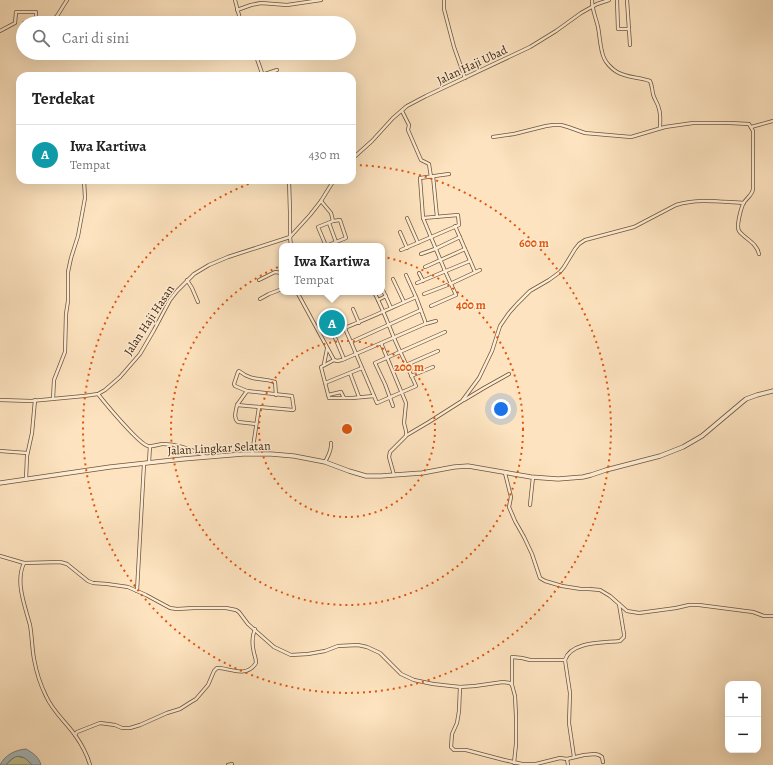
<!DOCTYPE html>
<html lang="id">
<meta charset="utf-8">
<style>
:root{--surface:#fff;--page:#f2f2f2;--text:#222;--muted:#767676;--line:#e0e0e0;--accent:#d93025}
body{margin:0;font-family:Alegreya,serif;background:var(--page);color:var(--text)}
.controls{position:absolute;right:12px;bottom:12px;display:grid;overflow:hidden;border-radius:8px;box-shadow:0 4px 16px #0002}
.controls button{width:36px;height:36px;display:grid;place-items:center;padding:0;border:0;border-bottom:1px solid var(--line);background:var(--surface);color:var(--text);font:20px sans-serif}
.you{position:absolute;left:501px;top:409px;width:14px;height:14px;margin:-10px;border:3px solid #fff;border-radius:50%;background:#1a73e8;box-shadow:0 0 0 6px #1a73e833}
.badge{display:grid;place-items:center;width:26px;height:26px;border-radius:50%;background:var(--accent);color:#fff;font-size:13px;font-weight:700}
.pin{position:absolute;translate:-50% -50%;border:2px solid #fff;box-shadow:0 1px 4px #0006}
.popup{position:absolute;left:279px;top:243px;width:106px;height:52px;box-sizing:border-box;display:grid;place-content:center;border-radius:8px;background:var(--surface);filter:drop-shadow(0 1px 3px #0005);font-size:13px;white-space:nowrap;color:var(--muted)}
.popup b{font-size:15px;color:var(--text)}
.popup::after{content:'';position:absolute;left:50%;top:100%;margin-left:-8px;border:8px solid transparent;border-top-color:var(--surface)}
.list{margin:0;padding:0;list-style:none}
h2{display:flex;justify-content:space-between;align-items:center;height:52px;margin:0;padding:0 16px;font-size:17px}
h2 small{font-size:13px;font-weight:400;color:var(--muted)}
.list li{display:grid;grid-template-columns:26px 1fr auto;gap:12px;align-items:center;box-sizing:border-box;height:60px;padding:0 16px;border-top:1px solid var(--line)}
.list b{display:block;font-size:15px;white-space:nowrap}
.list p{margin:0;font-size:13px;white-space:nowrap;color:var(--muted)}
.list em{font-size:13px;font-style:normal;color:var(--muted)}
.icon{flex:none;width:22px;height:22px;fill:none;stroke:currentColor;stroke-width:2;stroke-linecap:round;stroke-linejoin:round}
.map{position:relative;flex:none;width:773px;height:765px;overflow:hidden}
.search{position:absolute;background:var(--surface);box-shadow:0 4px 16px #0002;left:16px;top:16px;width:340px;height:44px;display:flex;align-items:center;gap:10px;box-sizing:border-box;padding:0 14px;border-radius:22px;color:var(--muted);font-size:15px}
.panel{position:absolute;background:var(--surface);box-shadow:0 4px 16px #0002;left:16px;top:72px;width:340px;height:112px;border-radius:12px}
.map>svg:first-child{display:block}
.green{fill:#c0c391;stroke:#80744f}
.water{fill:#a5bbbd;stroke:#7d7f77}
.lines{fill:none;stroke-linecap:round;stroke-linejoin:round}
.minor-casing{stroke:#6f543a;stroke-width:4}
.tertiary-casing{stroke:#6f543a;stroke-width:5}
.minor{stroke:#feedd5;stroke-width:2.5}
.tertiary{stroke:#feedd5;stroke-width:3.5}
.ring{fill:none;stroke:#e0560c;stroke-width:2;stroke-dasharray:2 4}
.labels{text-anchor:middle;dominant-baseline:central;stroke-width:3;stroke-linejoin:round;paint-order:stroke}
.street-label{font-size:12px;fill:#40250d;stroke:#feedd5}
.centre{fill:#e0560c;stroke:#feedd5;stroke-width:2}
.ring-label{font-size:12px;text-anchor:middle;font-weight:bold;fill:#e0560c;stroke:#feedd5;stroke-width:3;stroke-linejoin:round;paint-order:stroke}
</style>
<div class="map">
<svg width="773" height="765" viewBox="0 0 773 765">
<rect width="100%" height="100%" fill="#fde3bf"/>
<filter id="stains"><feTurbulence type="fractalNoise" baseFrequency=".005" numOctaves="4"/><feColorMatrix values="0 0 0 0 .2 0 0 0 0 .09 0 0 0 0 .02 0 0 0 .5 -.17"/></filter>
<radialGradient id="worn" r=".72"><stop offset=".6" stop-color="#630" stop-opacity="0"/><stop offset="1" stop-color="#630" stop-opacity=".3"/></radialGradient>
<!-- green -->
<path class="green" d="M 16,756 L 25,758 L 32,765 L 6,765 L 12,759 Z"/>
<!-- water -->
<path class="water" d="M 26,749 C 33,753 39,757 41,765 L 32,765 C 23,754 15,753 6,765 L 0,765 C 5,755 15,750 26,749 Z"/>
<g class="lines">
<!-- minor casing -->
<g class="minor-casing">
<g id="minor">
<path d="M 235,0 L 241,23"/>
<path d="M 444,0 L 444,9 L 454,47 L 465,78"/>
<path d="M 592,0 C 592,10 596,18 598,27 C 600,37 600,49 604,58 C 606,63 612,69 617,72 C 627,78 639,77 650,81 C 652,85 652,89 653,94 C 654,99 658,103 659,109 C 661,115 660,122 660,128"/>
<path d="M 617,0 L 618,29 L 629,29"/>
<path d="M 627,0 L 630,45"/>
<path d="M 237,10 L 251,5 L 261,3 L 287,5 L 321,0"/>
<path d="M 24,23 L 27,23"/>
<path d="M 0,31 L 15,23 L 16,12 L 36,12 L 36,23 L 49,22 L 53,20 L 57,16 L 67,0"/>
<path d="M 255,53 L 263,76"/>
<path d="M 262,75 L 277,70"/>
<path d="M 402,111 L 409,125 L 408,130 L 421,160 L 429,164 L 431,177"/>
<path d="M 751,127 L 773,121"/>
<path d="M 493,137 L 514,134 L 546,126 L 553,125 L 561,125 L 568,127 L 585,133 L 631,137 L 665,127 L 693,123 L 730,123 L 749,124 L 753,131 L 753,189 C 752,196 746,198 743,204 C 741,209 736,226 739,231 C 745,239 757,243 759,254"/>
<path d="M 352,159 L 372,141 L 393,118 L 407,106 L 426,96 L 530,47 L 556,31 L 581,13 L 597,4 L 609,0"/>
<path d="M 433,176 L 437,217"/>
<path d="M 289,180 L 290,212 L 290,237 L 291,246"/>
<path d="M 321,201 L 331,213 L 333,221"/>
<path d="M 407,218 L 418,243"/>
<path d="M 329,223 L 336,242"/>
<path d="M 455,226 L 475,272"/>
<path d="M 400,232 L 407,248"/>
<path d="M 326,246 L 318,227 L 333,221 L 340,220 L 346,238 L 326,246"/>
<path d="M 401,250 L 459,225 L 458,215 L 423,218"/>
<path d="M 421,254 L 435,249 L 460,237"/>
<path d="M 425,267 L 465,249"/>
<path d="M 419,273 L 423,281"/>
<path d="M 393,279 L 404,302"/>
<path d="M 187,280 L 192,288 L 198,302"/>
<path d="M 259,280 L 275,272 L 282,273"/>
<path d="M 417,283 L 470,261"/>
<path d="M 382,288 L 391,308"/>
<path d="M 297,292 L 334,360 L 337,361 L 342,360 L 425,324 L 425,321 L 416,297 L 406,275"/>
<path d="M 374,292 C 382,307 388,323 394,338 C 401,354 409,370 416,386 L 377,403 L 351,342 L 346,331 L 346,328 L 347,327 C 370,318 393,307 416,297"/>
<path d="M 424,294 L 450,284 L 480,270"/>
<path d="M 260,299 L 269,294 L 282,289"/>
<path d="M 378,300 L 386,296"/>
<path d="M 431,306 L 456,295 L 445,271 L 423,218 L 420,178 L 449,174"/>
<path d="M 353,309 L 359,323"/>
<path d="M 425,324 L 436,321"/>
<path d="M 331,328 L 344,359"/>
<path d="M 351,342 L 421,310"/>
<path d="M 381,343 L 406,403 L 404,423 L 406,431 L 406,436 L 390,452 L 389,457 L 394,475"/>
<path d="M 334,360 L 321,367 L 329,398 L 352,398 L 374,396"/>
<path d="M 324,364 L 327,349"/>
<path d="M 406,365 L 438,351"/>
<path d="M 350,373 L 359,397"/>
<path d="M 411,376 L 433,367"/>
<path d="M 325,383 L 362,368"/>
<path d="M 247,391 L 292,396 L 294,409 L 293,410 L 237,405 Z"/>
<path d="M 247,391 L 235,386 L 234,384 L 238,372 L 239,371 C 253,382 260,377 275,382 L 276,395"/>
<path d="M 98,394 C 105,403 139,444 148,446 C 153,447 159,444 163,444 C 178,444 193,450 205,456"/>
<path d="M 328,395 L 341,392 L 344,398"/>
<path d="M 53,399 L 54,380 L 65,352 L 66,314 L 68,301 L 68,272 L 71,258 L 78,236 L 85,198 L 84,180"/>
<path d="M 0,400 L 31,401 L 84,396 L 98,394 L 105,390 L 120,377 L 140,354 L 154,330 L 170,300 L 177,291 L 194,274 L 209,265 L 228,257 L 290,237 L 310,215 L 321,201 L 334,180"/>
<path d="M 464,400 L 484,388 L 509,374"/>
<path d="M 237,405 C 236,411 233,418 238,422 L 256,424"/>
<path d="M 393,406 L 385,384 L 375,363 L 445,332"/>
<path d="M 407,435 L 429,422 L 462,401 L 479,378 L 492,351 L 500,326 L 509,313 L 517,304 L 530,291 L 549,280 L 560,272 L 564,267 L 575,249 L 579,244 L 585,240 L 634,227 L 676,205 C 698,198 721,202 744,203"/>
<path d="M 0,451 L 27,453"/>
<path d="M 252,454 L 259,407"/>
<path d="M 149,462 L 150,446"/>
<path d="M 325,462 C 328,456 332,450 331,443"/>
<path d="M 505,473 L 511,497 L 509,507 L 515,521 L 524,537 L 532,554 L 540,578 L 545,581 L 562,586 L 581,589 L 589,589 L 600,590 L 610,596 L 627,611 L 639,613 L 676,608 L 689,605 L 699,605 L 753,612 L 764,616 L 773,616"/>
<path d="M 26,479 L 27,456 L 32,433 L 35,400"/>
<path d="M 530,505 L 533,477"/>
<path d="M 0,556 L 24,563 C 15,582 25,606 30,625 C 32,636 32,648 34,659 C 36,670 41,686 46,696 C 53,712 66,722 75,735 C 82,745 87,754 90,765"/>
<path d="M 24,563 L 60,562 L 67,564 L 88,581 L 93,583 L 107,584 L 128,587 L 146,595 L 170,608 L 177,609 L 194,608 L 226,608 L 236,610 L 239,612 L 248,624 L 274,647 L 291,655 L 308,654 L 325,651 L 338,646 L 358,645 L 367,647 L 380,653 L 401,674 L 414,680 L 433,684 L 460,687 L 459,711 L 457,723 L 452,734 L 451,747 L 454,750 L 466,750 L 504,760 L 522,764 L 536,764 L 560,758 L 567,759 L 584,755 L 595,754 L 599,755 L 602,757 L 603,762"/>
<path d="M 137,591 L 144,464"/>
<path d="M 565,660 C 571,641 604,643 620,641 L 624,637 L 624,634 L 619,604"/>
<path d="M 512,685 L 512,657 L 522,658 L 530,660 L 565,660 L 570,693 L 569,723 L 574,757"/>
<path d="M 460,687 L 475,686 L 503,682 L 510,683 L 512,685 L 515,696 L 516,716 L 516,744 L 514,763"/>
<path d="M 75,735 L 77,732 L 100,723 L 115,725 L 122,728 L 130,728 L 140,725 L 167,713 L 180,709 L 191,702 L 196,699 L 208,685 L 214,671 L 217,668 L 220,668 C 234,670 247,677 256,663 C 256,659 255,656 254,653 C 252,645 252,636 255,629"/>
<path d="M 567,759 L 568,765"/>
<path d="M 228,765 L 232,764"/>
</g>
</g>
<!-- tertiary casing -->
<g class="tertiary-casing">
<path id="tertiary" d="M 0,483 L 110,467 L 183,459 L 243,454 L 271,454 L 294,456 L 325,462 L 349,471 L 366,476 L 381,476 L 394,475 L 422,473 L 454,467 L 468,466 L 531,477 L 558,479 L 583,477 L 591,475 L 606,470 L 660,456 L 683,447 L 702,436 L 746,399 L 757,395 L 773,391"/>
</g>
<!-- minor -->
<use href="#minor" class="minor"/>
<!-- tertiary -->
<use href="#tertiary" class="tertiary"/>
</g>
<!-- distance rings -->
<g class="ring">
<circle cx="347" cy="429" r="88"/>
<circle cx="347" cy="429" r="176"/>
<path d="M354 165A264 264 0 1 1 259 180"/>
</g>
<g class="labels">
<!-- street labels -->
<g class="street-label">
<text transform="translate(472 65) rotate(-25)">Jalan Haji Ubad</text>
<text transform="translate(149 320) rotate(-57)">Jalan Haji Hasan</text>
<text transform="translate(219 448) rotate(-3)">Jalan Lingkar Selatan</text>
</g>
</g>
<circle cx="347" cy="429" r="6" class="centre"/>
<g class="ring-label">
<text x="534" y="247">600 m</text>
<text x="471" y="309">400 m</text>
<text x="409" y="371">200 m</text>
</g>
<rect width="100%" height="100%" filter="url(#stains)"/>
<rect width="100%" height="100%" fill="url(#worn)"/>
</svg>
<div class="controls">
<button>+</button>
<button>−</button>
</div>
<div class="you"></div>
<div class="pin badge" style="left:332px;top:323px;background:#0f9aa8">A</div>
<div class="popup"><b>Iwa Kartiwa</b>Tempat</div>
<div class="search"><svg class="icon" aria-label="search" viewBox="0 0 24 24"><circle cx="10" cy="10" r="6"/><path d="M15 15l6 6"/></svg>Cari di sini</div>
<section class="panel">
<h2>Terdekat<small></small></h2>
<ul class="list">
<li><span class="badge" style="background:#0f9aa8">A</span><div><b>Iwa Kartiwa</b><p>Tempat</p></div><em>430 m</em></li>
</ul>
</section>
</div>
